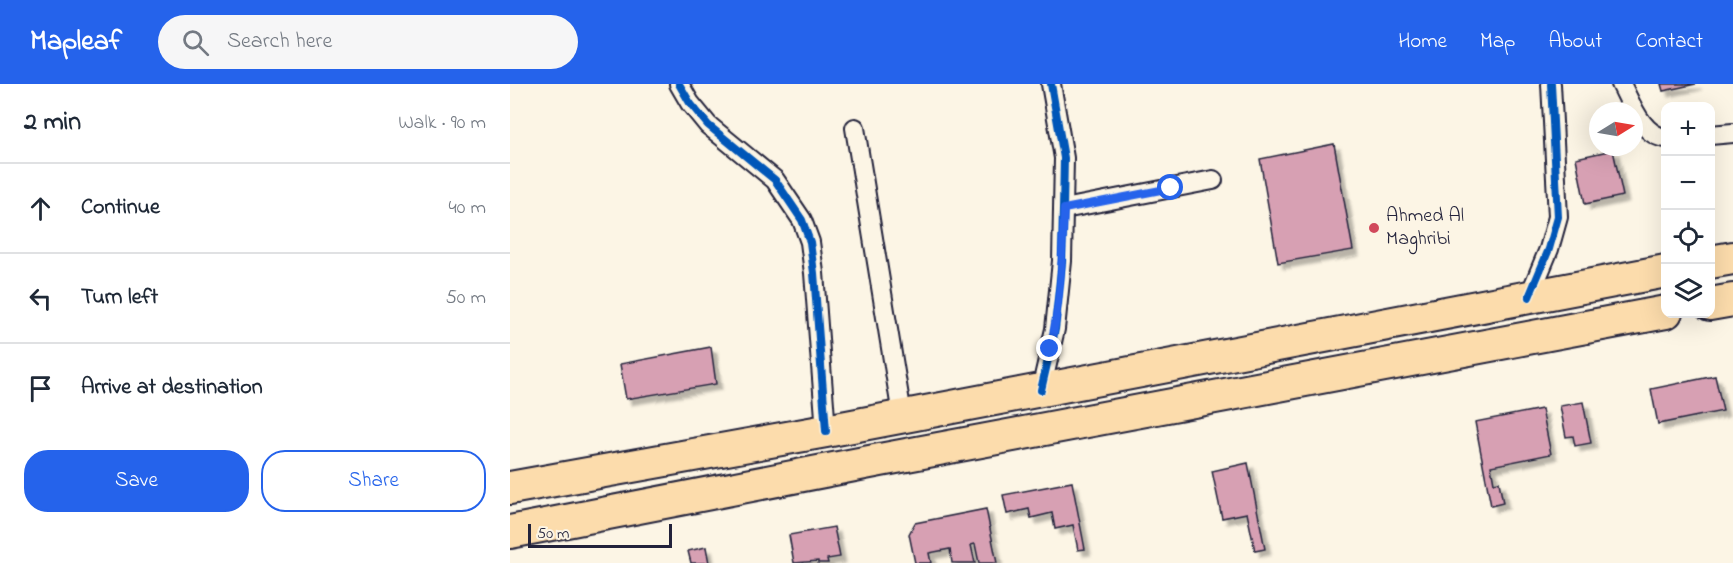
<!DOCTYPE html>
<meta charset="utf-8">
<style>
:root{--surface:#fff;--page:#f6f6f7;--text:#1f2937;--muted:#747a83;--line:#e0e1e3;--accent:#2563eb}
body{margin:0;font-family:"Indie Flower",sans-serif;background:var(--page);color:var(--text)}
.controls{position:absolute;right:18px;top:18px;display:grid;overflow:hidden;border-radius:12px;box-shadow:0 6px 24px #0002}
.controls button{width:54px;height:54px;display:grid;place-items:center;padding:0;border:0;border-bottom:2px solid var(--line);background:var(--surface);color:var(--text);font:30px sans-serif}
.compass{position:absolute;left:1079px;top:18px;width:54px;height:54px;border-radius:50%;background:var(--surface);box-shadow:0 6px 24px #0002;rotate:79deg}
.scale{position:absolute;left:18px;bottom:15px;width:144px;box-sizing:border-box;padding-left:6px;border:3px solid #22223b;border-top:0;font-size:16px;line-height:21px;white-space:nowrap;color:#22223b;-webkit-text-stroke:4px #fcf5e5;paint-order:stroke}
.stop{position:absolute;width:18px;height:18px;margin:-14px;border:4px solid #2563eb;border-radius:50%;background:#fff}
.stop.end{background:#2563eb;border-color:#fff;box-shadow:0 2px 6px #0008}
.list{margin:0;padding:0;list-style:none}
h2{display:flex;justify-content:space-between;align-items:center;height:78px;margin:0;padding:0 24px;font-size:26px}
h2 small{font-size:20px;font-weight:400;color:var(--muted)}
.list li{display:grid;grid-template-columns:39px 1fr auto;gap:18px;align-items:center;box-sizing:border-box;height:90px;padding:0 24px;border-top:2px solid var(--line)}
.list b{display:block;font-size:22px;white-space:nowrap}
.list em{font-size:20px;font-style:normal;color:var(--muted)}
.actions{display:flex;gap:12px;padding:18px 24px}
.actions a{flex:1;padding:14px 0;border:2px solid var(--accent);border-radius:24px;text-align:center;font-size:21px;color:var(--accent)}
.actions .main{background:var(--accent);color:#fff}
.icon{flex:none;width:33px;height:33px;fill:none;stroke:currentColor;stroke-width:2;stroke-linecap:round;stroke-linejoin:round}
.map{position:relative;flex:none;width:1223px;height:479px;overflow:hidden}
header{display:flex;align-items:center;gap:36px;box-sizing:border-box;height:84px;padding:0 30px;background:var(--accent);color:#fff}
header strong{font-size:28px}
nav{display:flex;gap:33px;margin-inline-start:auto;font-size:21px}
.search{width:420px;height:54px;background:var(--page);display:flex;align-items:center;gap:15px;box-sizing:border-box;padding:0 21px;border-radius:33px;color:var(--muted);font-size:22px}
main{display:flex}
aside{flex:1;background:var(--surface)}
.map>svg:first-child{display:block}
.building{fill:#d7a0b3;stroke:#22223b;stroke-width:1.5;filter:url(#shadow)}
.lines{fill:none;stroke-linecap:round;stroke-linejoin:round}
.minor-casing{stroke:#22223b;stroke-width:22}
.trunk-casing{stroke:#22223b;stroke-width:36}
.minor{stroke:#fcf5e5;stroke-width:18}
.trunk{stroke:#fcdcac;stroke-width:32}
.cycleway-casing{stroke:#fcf5e5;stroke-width:11}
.cycleway{stroke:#0057b8;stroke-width:8}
.route{stroke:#2563eb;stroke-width:8}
.poi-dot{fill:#d1495b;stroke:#fcf5e5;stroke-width:2}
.labels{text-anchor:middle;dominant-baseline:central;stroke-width:4.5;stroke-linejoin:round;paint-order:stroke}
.poi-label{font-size:20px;fill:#22223b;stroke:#fcf5e5;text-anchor:start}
</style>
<header>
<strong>Mapleaf</strong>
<div class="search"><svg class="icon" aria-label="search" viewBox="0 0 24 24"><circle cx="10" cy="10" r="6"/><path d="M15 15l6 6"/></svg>Search here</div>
<nav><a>Home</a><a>Map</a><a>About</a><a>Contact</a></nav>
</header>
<main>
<aside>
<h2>2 min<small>Walk · 90 m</small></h2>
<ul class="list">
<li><svg class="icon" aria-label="ahead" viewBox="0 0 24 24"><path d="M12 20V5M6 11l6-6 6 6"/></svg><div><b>Continue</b></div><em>40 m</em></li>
<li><svg class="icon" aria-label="left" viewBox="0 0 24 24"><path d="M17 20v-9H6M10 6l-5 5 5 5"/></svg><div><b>Turn left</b></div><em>50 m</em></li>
<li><svg class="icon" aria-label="arrive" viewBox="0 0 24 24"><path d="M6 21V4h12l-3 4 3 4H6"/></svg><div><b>Arrive at destination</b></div></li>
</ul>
<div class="actions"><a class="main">Save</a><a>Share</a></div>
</aside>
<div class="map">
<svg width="1223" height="479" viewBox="0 0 1223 479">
<defs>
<filter id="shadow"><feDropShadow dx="5.5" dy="5.5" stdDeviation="1.5" flood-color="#0004"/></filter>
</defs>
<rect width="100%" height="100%" fill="#fcf5e5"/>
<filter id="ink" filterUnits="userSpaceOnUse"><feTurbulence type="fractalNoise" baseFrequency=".0167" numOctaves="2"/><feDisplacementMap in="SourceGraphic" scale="12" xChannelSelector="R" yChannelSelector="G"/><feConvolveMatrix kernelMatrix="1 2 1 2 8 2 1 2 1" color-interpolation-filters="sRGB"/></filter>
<g filter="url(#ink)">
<!-- building -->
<g class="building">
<path d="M 1151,0 L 1186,0 L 1153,7 Z"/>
<path d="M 824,60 L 843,166 L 768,179 L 750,75 Z"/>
<path d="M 1103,66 L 1113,112 L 1075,120 L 1066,74 Z"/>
<path d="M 201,263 L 206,300 L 116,315 L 110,280 Z"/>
<path d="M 1205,292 L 1213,327 L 1148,340 L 1141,305 Z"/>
<path d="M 1073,318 L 1081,359 L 1065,362 L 1063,352 L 1056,353 L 1050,322 Z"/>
<path d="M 1032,325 L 1041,370 L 981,382 L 984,399 L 989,398 L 993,419 L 981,422 L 965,338 Z"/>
<path d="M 738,379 L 755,465 L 745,467 L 737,429 L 712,434 L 702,387 Z"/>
<path d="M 562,398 L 575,465 L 568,466 L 563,441 L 545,445 L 542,429 L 521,434 L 519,425 L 497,430 L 493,411 Z"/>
<path d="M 476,425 L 487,479 L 469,479 L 465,460 L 461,461 L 465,479 L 442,479 L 440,465 L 419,469 L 421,479 L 405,479 L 399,450 L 405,439 Z"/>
<path d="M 324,443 L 330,473 L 317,475 L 318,479 L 308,479 L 308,477 L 284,479 L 279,451 Z"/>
<path d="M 196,463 L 199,479 L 181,479 L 178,467 Z"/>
</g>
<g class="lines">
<!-- minor casing -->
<g class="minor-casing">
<g id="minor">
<path d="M 169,0 L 180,19 L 198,41 L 265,96 L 292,136 L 300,158 L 304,189 L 316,347"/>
<path d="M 1111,0 C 1121,19 1132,52 1156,54"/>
<path d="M 345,44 L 392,331"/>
<path d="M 1200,51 L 1223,49"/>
<path d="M 554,125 L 703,96"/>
<path d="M 1019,213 L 1039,165 L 1048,133 L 1041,0"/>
<path d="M 531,306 L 545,245 L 552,177 L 554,74 L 541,0"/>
</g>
</g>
<!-- trunk casing -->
<g class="trunk-casing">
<g id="trunk">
<path d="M 1200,178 L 1223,174"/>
<path d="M 1200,220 L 1223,216"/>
<path d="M 0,404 L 316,347 L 1156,187"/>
<path d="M 0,448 L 370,376 L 1156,228"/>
</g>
</g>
<!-- minor -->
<use href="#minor" class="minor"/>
<!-- trunk -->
<use href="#trunk" class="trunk"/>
<!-- cycleway casing -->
<g class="cycleway-casing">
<g id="cycleway">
<path d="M 169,0 L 180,19 L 198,41 L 265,96 L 292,136 L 300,158 L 304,189 L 316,347"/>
<path d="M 1019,213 L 1039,165 L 1048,133 L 1041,0"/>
<path d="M 531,306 L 545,245 L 552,177 L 554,74 L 541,0"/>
</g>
</g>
<!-- cycleway -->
<use href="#cycleway" class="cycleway"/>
</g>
</g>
<g class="lines" filter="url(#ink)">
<!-- route -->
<path class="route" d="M 540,265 C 551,219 552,172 554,125 L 661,104"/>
</g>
<!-- markers -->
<circle class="poi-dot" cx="864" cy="144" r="6"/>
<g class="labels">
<!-- poi labels -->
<g class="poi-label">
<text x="876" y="132">Ahmed Al<tspan x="876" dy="23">Maghribi</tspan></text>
</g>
</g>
</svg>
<div class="controls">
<button>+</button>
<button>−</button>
<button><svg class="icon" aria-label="locate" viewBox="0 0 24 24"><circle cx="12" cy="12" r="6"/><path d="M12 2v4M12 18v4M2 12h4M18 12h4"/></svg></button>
<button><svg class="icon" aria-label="layers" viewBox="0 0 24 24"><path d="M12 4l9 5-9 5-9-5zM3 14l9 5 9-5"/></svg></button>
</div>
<svg class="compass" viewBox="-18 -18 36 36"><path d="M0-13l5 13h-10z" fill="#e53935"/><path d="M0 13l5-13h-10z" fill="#747a83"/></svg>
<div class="scale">50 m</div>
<div class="stop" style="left:661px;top:104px"></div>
<div class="stop end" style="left:540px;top:265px"></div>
</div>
</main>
